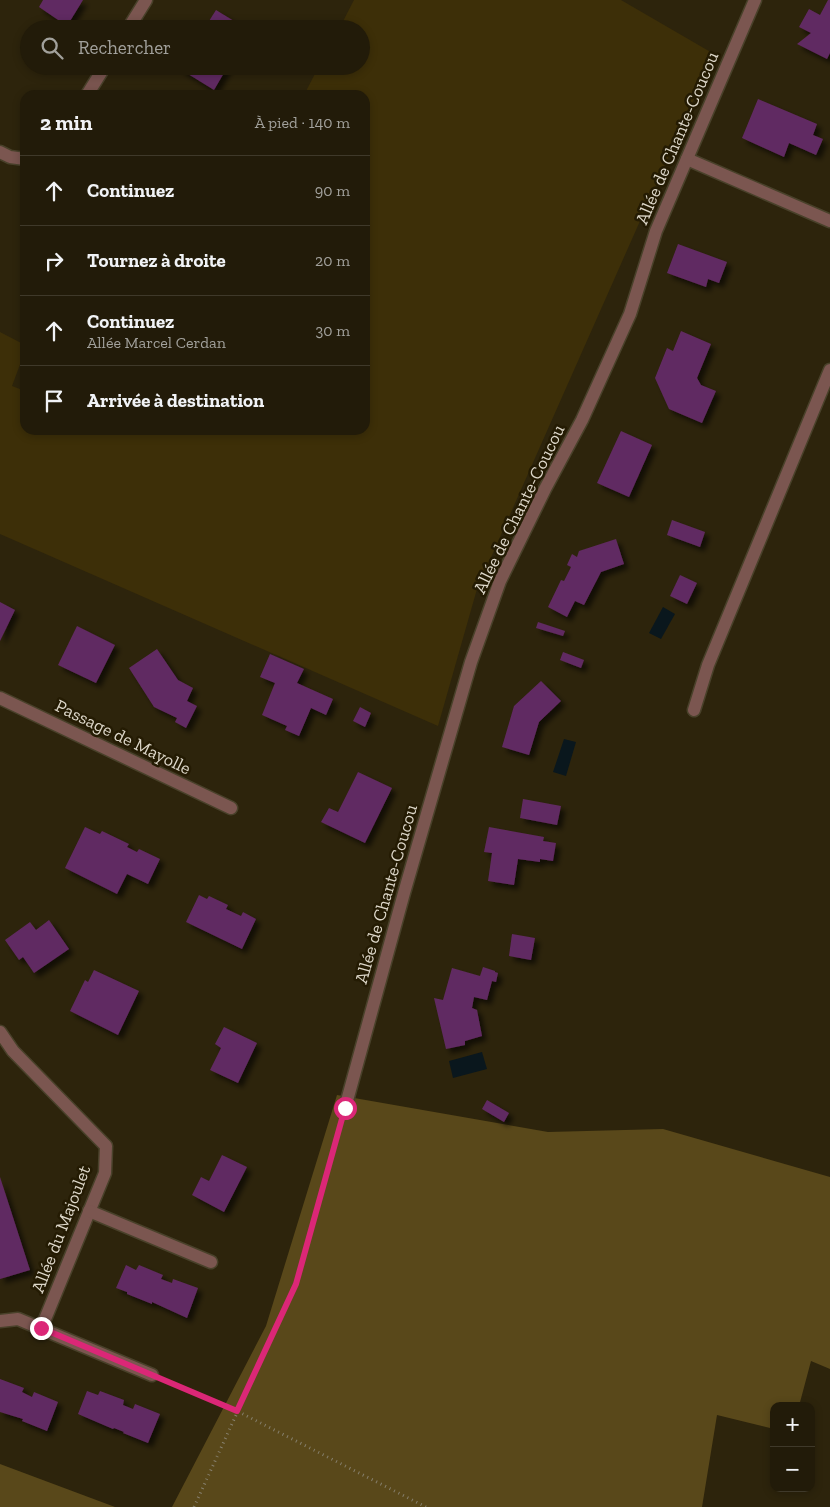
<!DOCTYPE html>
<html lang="fr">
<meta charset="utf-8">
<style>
:root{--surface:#221b09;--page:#2e2817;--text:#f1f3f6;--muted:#a2a19c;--line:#3f392a}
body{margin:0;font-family:"Zilla Slab",serif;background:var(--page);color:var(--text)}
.controls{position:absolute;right:15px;bottom:15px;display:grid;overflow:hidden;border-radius:10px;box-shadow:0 2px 8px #0003}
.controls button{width:45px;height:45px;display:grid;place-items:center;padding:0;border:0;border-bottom:1px solid var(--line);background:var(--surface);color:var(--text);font:25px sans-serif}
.stop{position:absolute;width:15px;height:15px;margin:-11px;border:4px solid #db2777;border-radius:50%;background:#fff}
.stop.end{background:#db2777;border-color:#fff;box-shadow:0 1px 5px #0008}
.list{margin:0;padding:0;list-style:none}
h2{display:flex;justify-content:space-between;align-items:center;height:65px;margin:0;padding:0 20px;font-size:21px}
h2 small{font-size:16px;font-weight:400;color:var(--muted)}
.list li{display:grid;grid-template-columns:32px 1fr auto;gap:15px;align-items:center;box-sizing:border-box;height:70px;padding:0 20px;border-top:1px solid var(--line)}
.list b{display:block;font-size:19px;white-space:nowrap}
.list p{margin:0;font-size:16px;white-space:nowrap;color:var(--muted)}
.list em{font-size:16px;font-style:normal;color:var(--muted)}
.icon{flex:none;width:28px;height:28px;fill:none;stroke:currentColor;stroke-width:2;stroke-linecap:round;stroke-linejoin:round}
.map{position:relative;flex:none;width:830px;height:1507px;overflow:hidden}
.search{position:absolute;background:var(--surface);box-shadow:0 2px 8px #0003;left:20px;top:20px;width:350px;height:55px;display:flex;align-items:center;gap:12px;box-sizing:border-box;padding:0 18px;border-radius:28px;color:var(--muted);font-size:19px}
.panel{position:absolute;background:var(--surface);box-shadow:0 2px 8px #0003;left:20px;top:90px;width:350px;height:345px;border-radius:15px}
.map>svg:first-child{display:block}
.green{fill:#3d2f08}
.forest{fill:#59481a}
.water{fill:#0a171d}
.building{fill:#612a62;filter:url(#shadow)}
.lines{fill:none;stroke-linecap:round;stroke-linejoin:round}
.minor-casing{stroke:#49412a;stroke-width:15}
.path{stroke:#867f6c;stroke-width:3;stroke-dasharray:1 4;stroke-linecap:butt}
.minor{stroke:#7b5650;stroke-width:12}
.route{stroke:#db2777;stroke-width:6}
.labels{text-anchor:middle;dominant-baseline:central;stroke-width:5;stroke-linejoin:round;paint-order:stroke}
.street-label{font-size:18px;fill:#ddd7c9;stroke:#241b03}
</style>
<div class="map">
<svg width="830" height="1507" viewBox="0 0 830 1507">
<defs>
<filter id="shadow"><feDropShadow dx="4.5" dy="4.5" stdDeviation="2.5" flood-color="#0009"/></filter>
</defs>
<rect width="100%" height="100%" fill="#2d240c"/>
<!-- green -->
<path class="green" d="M 354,0 L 621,0 L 714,54 L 477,589 L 438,726 L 0,534 L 0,332 L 25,345 L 25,351 L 12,386 L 25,391 L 25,430 L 116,430 L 125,434 L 127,430 L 365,430 L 365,95 L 304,95 L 319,66 L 361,66 L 361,29 L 339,29 Z"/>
<!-- forest -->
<g class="forest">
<path d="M 337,1095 L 548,1132 L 663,1129 L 830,1177 L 830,1369 L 811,1361 L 799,1406 L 774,1406 L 774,1429 L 717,1415 L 702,1507 L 172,1507 L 266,1326 Z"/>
<path d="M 0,1464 L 115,1507 L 0,1507 Z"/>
</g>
<!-- water -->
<g class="water">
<path d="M 663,607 L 675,614 L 661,639 L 649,633 Z"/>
<path d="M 564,739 L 576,742 L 566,776 L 553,772 Z"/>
<path d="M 482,1052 L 487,1069 L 453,1078 L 449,1061 Z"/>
</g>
<!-- building -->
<g class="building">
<path d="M 43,0 L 83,0 L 67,26 L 39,7 Z"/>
<path d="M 828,0 L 830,0 L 830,53 L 827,59 L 797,44 L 811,33 L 799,27 L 809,9 L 820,15 Z"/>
<path d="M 216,10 L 247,29 L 204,29 Z"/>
<path d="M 182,66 L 228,66 L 214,90 L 180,69 Z"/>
<path d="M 758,99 L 817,124 L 813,135 L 823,139 L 816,155 L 789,143 L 784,157 L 742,138 Z"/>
<path d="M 678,244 L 727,262 L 719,283 L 708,279 L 706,287 L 667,273 Z"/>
<path d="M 681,331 L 711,344 L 697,378 L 701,385 L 716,391 L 702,423 L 669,409 L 655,378 L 667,348 L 673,351 Z"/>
<path d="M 621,431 L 652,445 L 629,497 L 597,483 Z"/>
<path d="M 672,520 L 705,532 L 700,547 L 667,535 Z"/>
<path d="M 616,539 L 624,564 L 601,572 L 584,605 L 575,601 L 567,617 L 548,607 L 561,580 L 564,581 L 571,567 L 567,565 L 572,554 L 577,557 L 579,551 Z"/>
<path d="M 680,575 L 697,583 L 687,604 L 670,596 Z"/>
<path d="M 0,602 L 15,610 L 0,641 Z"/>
<path d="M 538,622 L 565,631 L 563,636 L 536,628 Z"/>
<path d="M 77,626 L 115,645 L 96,683 L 58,665 Z"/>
<path d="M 157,649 L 178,680 L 193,688 L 187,701 L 197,706 L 186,728 L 175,722 L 177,718 L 154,707 L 129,668 Z"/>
<path d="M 563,652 L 584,660 L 581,668 L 560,660 Z"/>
<path d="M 270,654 L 304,669 L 297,683 L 333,699 L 326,715 L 311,708 L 299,736 L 285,730 L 287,726 L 262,715 L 275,683 L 260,677 Z"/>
<path d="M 541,681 L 561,701 L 539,722 L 529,755 L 502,747 L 514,706 Z"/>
<path d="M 360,707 L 371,713 L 365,727 L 353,721 Z"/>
<path d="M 358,772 L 392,788 L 365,843 L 321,822 L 329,808 L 338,812 Z"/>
<path d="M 523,799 L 561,806 L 557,825 L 520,818 Z"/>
<path d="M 85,827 L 100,834 L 102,831 L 129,844 L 127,847 L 137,852 L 139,849 L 160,859 L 148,884 L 127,874 L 117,894 L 65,868 Z"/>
<path d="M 489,827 L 544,837 L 543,841 L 556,843 L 553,861 L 540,859 L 540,862 L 518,859 L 514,885 L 488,881 L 492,853 L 484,852 Z"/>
<path d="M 199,895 L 207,899 L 209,896 L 228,905 L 226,909 L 241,916 L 243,912 L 256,919 L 242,949 L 186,922 Z"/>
<path d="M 49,920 L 69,949 L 34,973 L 23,957 L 19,960 L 5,940 L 30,922 L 36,930 Z"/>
<path d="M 512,934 L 535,938 L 531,960 L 509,956 Z"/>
<path d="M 483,967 L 495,971 L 495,972 L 498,973 L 496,982 L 492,981 L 487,1000 L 474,997 L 472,1008 L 477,1010 L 482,1036 L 465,1041 L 465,1045 L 446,1049 L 434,998 L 443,1000 L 452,968 L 480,976 Z"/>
<path d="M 94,970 L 139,991 L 118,1035 L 70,1011 L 85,980 L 88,982 Z"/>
<path d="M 224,1027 L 257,1043 L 238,1083 L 210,1070 L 221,1048 L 215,1044 Z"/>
<path d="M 487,1100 L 509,1113 L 504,1122 L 482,1109 Z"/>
<path d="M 222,1155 L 247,1167 L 224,1212 L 192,1195 L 201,1177 L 209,1181 Z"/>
<path d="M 0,1177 L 30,1270 L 0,1279 Z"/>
<path d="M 126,1265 L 136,1270 L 139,1265 L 163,1275 L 161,1279 L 172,1283 L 173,1279 L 198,1288 L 187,1318 L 152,1302 L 152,1304 L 127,1294 L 127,1292 L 116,1288 Z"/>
<path d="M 0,1379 L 24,1388 L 22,1392 L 32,1397 L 34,1392 L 58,1402 L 47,1431 L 22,1421 L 23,1419 L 0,1412 Z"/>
<path d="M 87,1391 L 98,1395 L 100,1391 L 124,1400 L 123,1405 L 133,1409 L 135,1404 L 160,1414 L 148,1443 L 123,1433 L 124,1432 L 114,1428 L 113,1429 L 78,1414 Z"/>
</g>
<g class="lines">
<!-- minor casing -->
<g class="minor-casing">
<g id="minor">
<path d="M 128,29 L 146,0"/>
<path d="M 87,95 L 105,66"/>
<path d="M 0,152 L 10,157 L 25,159"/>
<path d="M 687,159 L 830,221"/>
<path d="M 0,698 L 231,808"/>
<path d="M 694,710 L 708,665 L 830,370"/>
<path d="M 0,1032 L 13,1051 L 106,1146 L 105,1173 L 41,1329"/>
<path d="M 345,1108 L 404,893 L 471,662 L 500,581 L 545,489 L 582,420 L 630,314 L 656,231 L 755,0"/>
<path d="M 89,1211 L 211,1262"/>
<path d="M 0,1321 L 18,1319 L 152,1375"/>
</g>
</g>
<!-- path -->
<g class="path">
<path d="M 169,1382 L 237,1411 L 426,1507"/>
<path d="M 194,1507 L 296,1284 L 340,1126"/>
</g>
<!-- minor -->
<use href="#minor" class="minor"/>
</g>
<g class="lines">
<!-- route -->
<path class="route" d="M 41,1328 L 237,1411 L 296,1284 L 345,1108"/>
</g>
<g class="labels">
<!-- street labels -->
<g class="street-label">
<text transform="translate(677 138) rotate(-67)">Allée de Chante-Coucou</text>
<text transform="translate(519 509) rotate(-64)">Allée de Chante-Coucou</text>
<text transform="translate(123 737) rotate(26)">Passage de Mayolle</text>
<text transform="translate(386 894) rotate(-74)">Allée de Chante-Coucou</text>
<text transform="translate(61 1229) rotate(-69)">Allée du Majoulet</text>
</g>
</g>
</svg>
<div class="controls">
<button>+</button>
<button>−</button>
</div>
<div class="stop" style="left:345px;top:1108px"></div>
<div class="stop end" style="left:41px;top:1328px"></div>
<div class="search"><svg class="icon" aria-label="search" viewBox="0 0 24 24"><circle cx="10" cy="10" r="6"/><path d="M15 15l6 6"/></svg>Rechercher</div>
<section class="panel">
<h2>2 min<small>À pied · 140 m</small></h2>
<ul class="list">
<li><svg class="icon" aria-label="ahead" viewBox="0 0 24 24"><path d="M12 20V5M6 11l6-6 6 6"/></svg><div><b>Continuez</b></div><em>90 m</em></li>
<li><svg class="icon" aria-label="right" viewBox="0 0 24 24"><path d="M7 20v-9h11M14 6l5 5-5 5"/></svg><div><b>Tournez à droite</b></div><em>20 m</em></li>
<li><svg class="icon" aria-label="ahead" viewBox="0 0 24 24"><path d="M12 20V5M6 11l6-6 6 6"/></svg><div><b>Continuez</b><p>Allée Marcel Cerdan</p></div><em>30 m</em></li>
<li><svg class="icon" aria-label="arrive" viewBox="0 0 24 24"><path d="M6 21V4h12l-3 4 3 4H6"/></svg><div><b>Arrivée à destination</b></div></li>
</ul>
</section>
</div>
